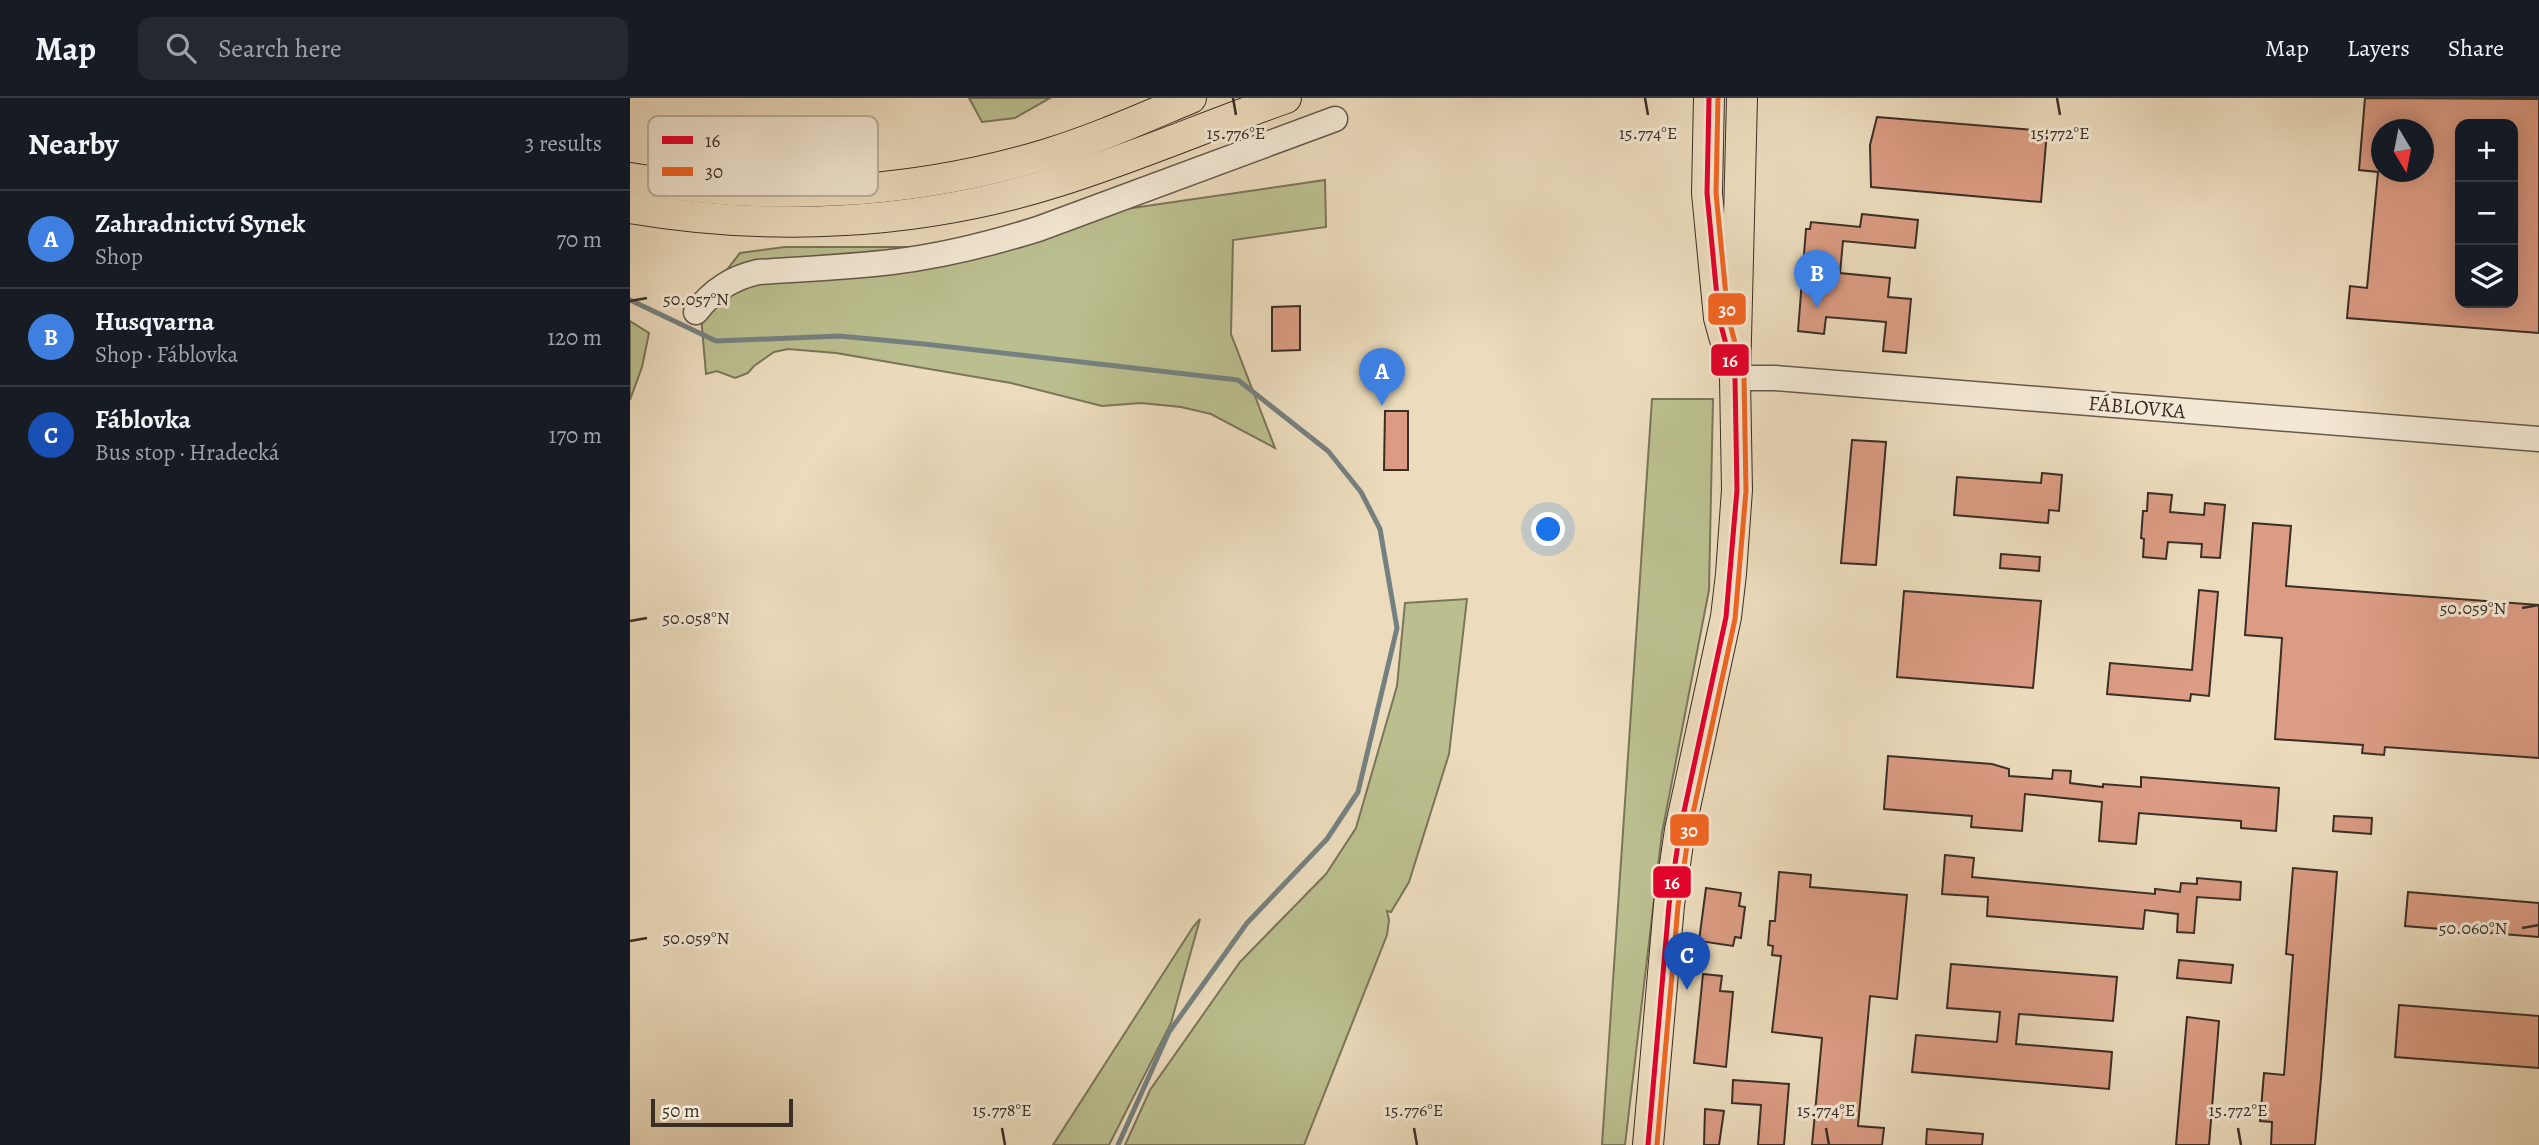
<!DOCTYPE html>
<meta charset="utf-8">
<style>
:root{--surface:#171b24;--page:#242831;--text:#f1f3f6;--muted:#9ea1a6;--line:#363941;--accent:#0b8043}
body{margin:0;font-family:Alegreya,serif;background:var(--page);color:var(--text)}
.controls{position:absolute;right:21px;top:21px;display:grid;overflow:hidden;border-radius:14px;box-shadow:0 4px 18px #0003}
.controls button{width:63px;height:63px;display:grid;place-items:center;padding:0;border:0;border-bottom:2px solid var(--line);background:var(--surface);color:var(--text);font:35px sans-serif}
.compass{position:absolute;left:1741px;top:21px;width:63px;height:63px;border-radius:50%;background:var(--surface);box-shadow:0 4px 18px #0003;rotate:170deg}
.scale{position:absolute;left:21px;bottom:18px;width:142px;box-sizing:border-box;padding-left:7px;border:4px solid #3a2e26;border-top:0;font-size:19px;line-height:24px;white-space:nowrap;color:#3a2e26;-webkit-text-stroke:5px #f3e8d4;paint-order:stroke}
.you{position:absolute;left:919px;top:432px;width:24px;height:24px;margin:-18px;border:5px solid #fff;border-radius:50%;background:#1a73e8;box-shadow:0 0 0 10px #1a73e833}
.badge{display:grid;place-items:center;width:46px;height:46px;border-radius:50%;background:var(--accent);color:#fff;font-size:23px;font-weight:700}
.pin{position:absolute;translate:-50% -58px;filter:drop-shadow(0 2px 4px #0008)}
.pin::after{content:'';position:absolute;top:37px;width:24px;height:21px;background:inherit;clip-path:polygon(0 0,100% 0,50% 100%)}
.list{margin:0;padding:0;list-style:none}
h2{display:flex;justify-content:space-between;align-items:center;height:91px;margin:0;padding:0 28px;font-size:30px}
h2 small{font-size:23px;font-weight:400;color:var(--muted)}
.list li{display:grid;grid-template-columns:46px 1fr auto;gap:21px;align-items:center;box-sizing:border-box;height:98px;padding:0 28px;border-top:2px solid var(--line)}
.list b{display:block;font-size:26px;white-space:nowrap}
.list p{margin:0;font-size:23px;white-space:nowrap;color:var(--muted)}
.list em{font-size:23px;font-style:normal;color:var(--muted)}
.icon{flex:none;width:38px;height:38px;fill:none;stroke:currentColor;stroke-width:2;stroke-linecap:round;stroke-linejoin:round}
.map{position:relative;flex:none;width:1909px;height:1047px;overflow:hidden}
header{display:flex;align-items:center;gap:42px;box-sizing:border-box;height:98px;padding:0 35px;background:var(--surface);border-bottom:2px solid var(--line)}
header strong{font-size:33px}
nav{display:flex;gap:38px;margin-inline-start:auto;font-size:24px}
.search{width:490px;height:63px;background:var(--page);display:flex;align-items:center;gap:18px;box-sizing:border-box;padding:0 24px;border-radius:14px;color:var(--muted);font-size:26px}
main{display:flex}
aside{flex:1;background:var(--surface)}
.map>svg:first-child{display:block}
.green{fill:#bbbf8f;stroke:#7a765a;stroke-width:2}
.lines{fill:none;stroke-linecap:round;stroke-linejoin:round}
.stream{stroke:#758180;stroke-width:5}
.building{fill:#db9c83;stroke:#3a2e26;stroke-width:2;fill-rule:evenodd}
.minor-casing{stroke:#665a4c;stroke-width:27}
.major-casing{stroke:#3a2e26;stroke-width:32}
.minor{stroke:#f3e8d4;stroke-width:24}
.major{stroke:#ecdcbd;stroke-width:30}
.bus-1-casing{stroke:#f3e8d4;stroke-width:10}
.bus-2-casing{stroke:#f3e8d4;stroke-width:10}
.bus-1{stroke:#e4002b;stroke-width:5}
.bus-2{stroke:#f26522;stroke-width:5}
.ticks{fill:none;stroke:#3a2e26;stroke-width:2.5}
.labels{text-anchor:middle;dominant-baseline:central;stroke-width:6;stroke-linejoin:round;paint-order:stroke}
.street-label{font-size:21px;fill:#3a2e26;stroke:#f3e8d4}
.key{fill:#f3e8d4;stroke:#bcb0a0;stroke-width:2}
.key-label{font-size:19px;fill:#3a2e26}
.ticks-label{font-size:18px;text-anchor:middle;fill:#3a2e26;stroke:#f3e8d4;stroke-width:6;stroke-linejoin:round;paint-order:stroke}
.line-badge{stroke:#f3e8d4;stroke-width:2.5}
.badge-label{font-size:19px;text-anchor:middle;font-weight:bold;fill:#fff}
</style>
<header>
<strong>Map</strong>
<div class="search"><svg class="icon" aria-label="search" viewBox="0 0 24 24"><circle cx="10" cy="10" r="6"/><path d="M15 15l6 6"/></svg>Search here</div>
<nav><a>Map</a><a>Layers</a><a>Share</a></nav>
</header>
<main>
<aside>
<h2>Nearby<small>3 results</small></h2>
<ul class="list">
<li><span class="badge" style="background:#3f7fe0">A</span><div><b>Zahradnictví Synek</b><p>Shop</p></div><em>70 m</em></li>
<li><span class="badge" style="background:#3f7fe0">B</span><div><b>Husqvarna</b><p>Shop · Fáblovka</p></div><em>120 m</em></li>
<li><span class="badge" style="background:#1a4fb4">C</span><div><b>Fáblovka</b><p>Bus stop · Hradecká</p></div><em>170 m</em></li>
</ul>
</aside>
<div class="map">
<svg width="1909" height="1047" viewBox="0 0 1909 1047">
<rect width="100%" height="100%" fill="#ecdcbd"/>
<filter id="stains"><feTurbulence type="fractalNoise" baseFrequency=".00286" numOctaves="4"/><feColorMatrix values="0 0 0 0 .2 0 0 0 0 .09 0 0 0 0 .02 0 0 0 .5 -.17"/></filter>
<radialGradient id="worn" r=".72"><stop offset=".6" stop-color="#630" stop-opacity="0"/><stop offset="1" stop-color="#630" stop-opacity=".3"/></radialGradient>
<!-- green -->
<g class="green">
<path d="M 339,0 L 420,0 L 385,20 L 352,24 Z"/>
<path d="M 695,82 L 696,129 L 603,142 L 601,236 L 645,350 L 581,316 L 551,309 L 511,305 L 472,308 L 381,285 L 206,255 L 158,251 L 144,254 L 124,268 L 118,275 L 105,280 L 87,273 L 76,276 L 70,206 L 110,155 L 155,149 L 303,149 L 454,117 Z"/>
<path d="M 0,223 L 19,235 L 12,269 L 0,302 Z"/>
<path d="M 1022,301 L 1083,301 L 1079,492 L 1032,735 L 995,1047 L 972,1047 Z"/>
<path d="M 837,501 L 819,656 L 779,784 L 761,814 L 757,813 L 759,822 L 757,837 L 674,1047 L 495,1047 L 520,992 L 610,864 L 696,776 L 726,730 L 767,588 L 775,505 Z"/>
<path d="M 570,821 L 541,925 L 479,1047 L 423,1047 L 563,829 Z"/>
</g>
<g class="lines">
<!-- stream -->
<path class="stream" d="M 0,202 L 86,243 L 209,238 L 294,246 L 608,282 L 698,353 L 731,394 L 750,431 L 767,530 L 728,694 L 697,741 L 617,825 L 539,934 L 488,1047"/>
</g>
<!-- building -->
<g class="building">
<path d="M 1735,0 L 1909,1 L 1909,235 L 1717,220 L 1720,188 L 1737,190 L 1748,74 L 1729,72 ZM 1830,26 L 1883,26 L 1883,205 L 1830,205 ZM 1752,32 L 1794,32 L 1794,74 L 1752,74 Z"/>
<path d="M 1247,19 L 1417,33 L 1411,104 L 1241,89 L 1240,47 Z"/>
<path d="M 1232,116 L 1288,122 L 1285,150 L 1213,143 L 1210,175 L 1260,180 L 1258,199 L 1281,201 L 1276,255 L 1253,253 L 1256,224 L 1196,219 L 1194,236 L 1168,233 L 1176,131 L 1180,131 L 1181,124 L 1230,129 Z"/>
<path d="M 670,208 L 670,252 L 642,253 L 642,209 Z"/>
<path d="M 755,313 L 778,313 L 778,372 L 754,372 Z"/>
<path d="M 1222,342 L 1256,344 L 1246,467 L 1211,465 Z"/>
<path d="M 1412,375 L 1432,377 L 1429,413 L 1419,412 L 1418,425 L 1324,417 L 1327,379 L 1411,385 Z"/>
<path d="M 1518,395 L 1542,397 L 1540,414 L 1574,417 L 1575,405 L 1595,407 L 1590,460 L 1571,459 L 1572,446 L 1538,444 L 1536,461 L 1513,459 L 1514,441 L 1511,440 L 1513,413 L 1517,413 Z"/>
<path d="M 1623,425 L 1661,428 L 1656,488 L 1909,507 L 1909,660 L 1755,649 L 1754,657 L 1732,655 L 1733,647 L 1645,641 L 1652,540 L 1615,537 Z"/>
<path d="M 1371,456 L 1410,459 L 1409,473 L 1370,470 Z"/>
<path d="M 1569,492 L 1588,494 L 1579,598 L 1561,596 L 1560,603 L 1477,596 L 1480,565 L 1562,572 Z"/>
<path d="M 1274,493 L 1411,503 L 1403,590 L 1267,579 Z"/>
<path d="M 1258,658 L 1362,666 L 1379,671 L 1379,678 L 1422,681 L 1423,672 L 1441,673 L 1440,685 L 1473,689 L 1473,686 L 1511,689 L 1511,679 L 1649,690 L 1646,733 L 1611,730 L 1611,723 L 1509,715 L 1506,746 L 1469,743 L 1472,704 L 1395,696 L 1392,733 L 1341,729 L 1342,718 L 1254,711 Z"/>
<path d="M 1704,718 L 1742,720 L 1741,736 L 1703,733 Z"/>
<path d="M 1315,757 L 1344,760 L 1342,779 L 1525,796 L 1525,791 L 1550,794 L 1551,785 L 1567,786 L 1567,780 L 1611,784 L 1610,802 L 1567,799 L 1564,835 L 1547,834 L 1548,816 L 1515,812 L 1513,831 L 1357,818 L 1358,799 L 1312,796 Z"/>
<path d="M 1663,770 L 1707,774 L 1691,980 L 1685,1047 L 1641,1047 L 1642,1024 L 1630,1023 L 1634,975 L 1654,977 L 1663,857 L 1656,856 Z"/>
<path d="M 1149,774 L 1181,777 L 1180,789 L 1277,797 L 1267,901 L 1240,898 L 1228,1028 L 1254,1030 L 1252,1047 L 1182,1047 L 1192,940 L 1142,934 L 1151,858 L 1142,857 L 1143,848 L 1138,847 L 1140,823 L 1145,823 Z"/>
<path d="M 1076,790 L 1111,795 L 1109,808 L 1115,809 L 1111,840 L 1105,839 L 1103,848 L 1069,843 Z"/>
<path d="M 1778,794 L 1909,805 L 1909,839 L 1775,828 Z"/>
<path d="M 1549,862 L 1603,867 L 1601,885 L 1547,880 Z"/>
<path d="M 1321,866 L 1487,879 L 1483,923 L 1389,916 L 1386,946 L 1482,954 L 1479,991 L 1282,974 L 1286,937 L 1367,944 L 1370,914 L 1317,910 Z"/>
<path d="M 1073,876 L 1092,878 L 1090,893 L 1103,894 L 1096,969 L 1064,965 Z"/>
<path d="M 1769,907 L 1909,918 L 1909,970 L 1765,959 Z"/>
<path d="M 1557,919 L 1589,923 L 1579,1047 L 1546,1047 Z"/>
<path d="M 1103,982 L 1159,986 L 1154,1047 L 1128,1047 L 1131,1007 L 1102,1005 Z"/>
<path d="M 1075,1011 L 1094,1013 L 1089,1047 L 1074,1047 Z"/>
<path d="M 1297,1031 L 1353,1036 L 1352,1047 L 1296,1047 Z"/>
</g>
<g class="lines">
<!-- minor casing -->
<g class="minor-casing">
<g id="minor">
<path d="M 66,214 C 83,192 102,180 128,174 C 173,171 218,169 262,164 C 312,158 360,146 408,131 L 705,21"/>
<path d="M 1105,280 L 1145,280 L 1909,341"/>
</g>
</g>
<!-- major casing -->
<g class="major-casing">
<g id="major">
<path d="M 1079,0 L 1077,95 L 1089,220 L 1096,245"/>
<path d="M 0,80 C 138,104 282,97 417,56 C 466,41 513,20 561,0"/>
<path d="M 0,110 C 141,134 289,127 426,84 C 504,60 579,27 656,0"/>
<path d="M 1018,1047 L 1039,807 L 1050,732 L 1096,519 L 1101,476 L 1107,392 L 1105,280 L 1112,0"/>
</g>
</g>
<!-- minor -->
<use href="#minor" class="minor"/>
<!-- major -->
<use href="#major" class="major"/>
<!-- bus-1 casing -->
<g class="bus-1-casing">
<path id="bus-1" d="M 1018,1047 L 1039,807 L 1050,732 L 1096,519 L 1107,392 L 1105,280 L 1089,220 L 1077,95 L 1079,0"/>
</g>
<!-- bus-2 casing -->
<g class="bus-2-casing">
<path id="bus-2" d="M 1027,1047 L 1048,808 L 1059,734 L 1105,521 L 1116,393 L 1114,279 L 1098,218 L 1086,95 L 1088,0"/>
</g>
<!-- bus-1 -->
<use href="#bus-1" class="bus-1"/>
<!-- bus-2 -->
<use href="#bus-2" class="bus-2"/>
</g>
<!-- ticks -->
<path class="ticks" d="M 603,0 L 606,17M 1015,0 L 1018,17M 1427,0 L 1430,17M 0,203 L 17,200M 1892,510 L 1909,507M 0,523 L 17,520M 1892,830 L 1909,827M 0,843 L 17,840M 372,1030 L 375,1047M 784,1030 L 787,1047M 1196,1030 L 1199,1047M 1608,1030 L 1611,1047"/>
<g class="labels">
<!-- street labels -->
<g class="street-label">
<text transform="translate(1507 309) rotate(5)">FÁBLOVKA</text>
</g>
</g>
<!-- legend -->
<rect x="18" y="18" width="230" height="80" rx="10" class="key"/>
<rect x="32" y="38" width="31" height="8" fill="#e4002b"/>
<rect x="32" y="69" width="31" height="9" fill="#f26522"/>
<g class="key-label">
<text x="75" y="49">16</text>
<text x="75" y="80">30</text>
</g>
<g class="ticks-label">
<text x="606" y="41">15.776°E</text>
<text x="1018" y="41">15.774°E</text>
<text x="1430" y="41">15.772°E</text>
<text x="66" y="207">50.057°N</text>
<text x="1843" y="516">50.059°N</text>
<text x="66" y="526">50.058°N</text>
<text x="1843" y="836">50.060°N</text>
<text x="66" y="846">50.059°N</text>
<text x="372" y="1018">15.778°E</text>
<text x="784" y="1018">15.776°E</text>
<text x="1196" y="1018">15.774°E</text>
<text x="1608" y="1018">15.772°E</text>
</g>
<g class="line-badge">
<rect x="1077" y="194" width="40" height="34" rx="7" fill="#f26522"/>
<rect x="1080" y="245" width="40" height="34" rx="7" fill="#e4002b"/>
<rect x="1039" y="715" width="41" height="34" rx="7" fill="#f26522"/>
<rect x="1022" y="767" width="40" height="34" rx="7" fill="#e4002b"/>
</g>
<g class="badge-label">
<text x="1097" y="218">30</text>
<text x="1100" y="269">16</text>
<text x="1059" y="739">30</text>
<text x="1042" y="791">16</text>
</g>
<rect width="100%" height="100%" filter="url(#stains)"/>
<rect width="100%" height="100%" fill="url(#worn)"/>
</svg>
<div class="controls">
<button>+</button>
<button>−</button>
<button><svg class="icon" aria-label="layers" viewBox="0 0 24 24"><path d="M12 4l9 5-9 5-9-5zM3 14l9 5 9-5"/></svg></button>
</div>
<svg class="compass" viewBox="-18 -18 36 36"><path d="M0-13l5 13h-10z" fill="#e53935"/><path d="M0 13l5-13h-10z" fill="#9ea1a6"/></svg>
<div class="scale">50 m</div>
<div class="you"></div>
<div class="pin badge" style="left:752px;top:308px;background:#3f7fe0">A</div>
<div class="pin badge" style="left:1187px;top:210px;background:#3f7fe0">B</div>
<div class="pin badge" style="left:1057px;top:892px;background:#1a4fb4">C</div>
</div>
</main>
